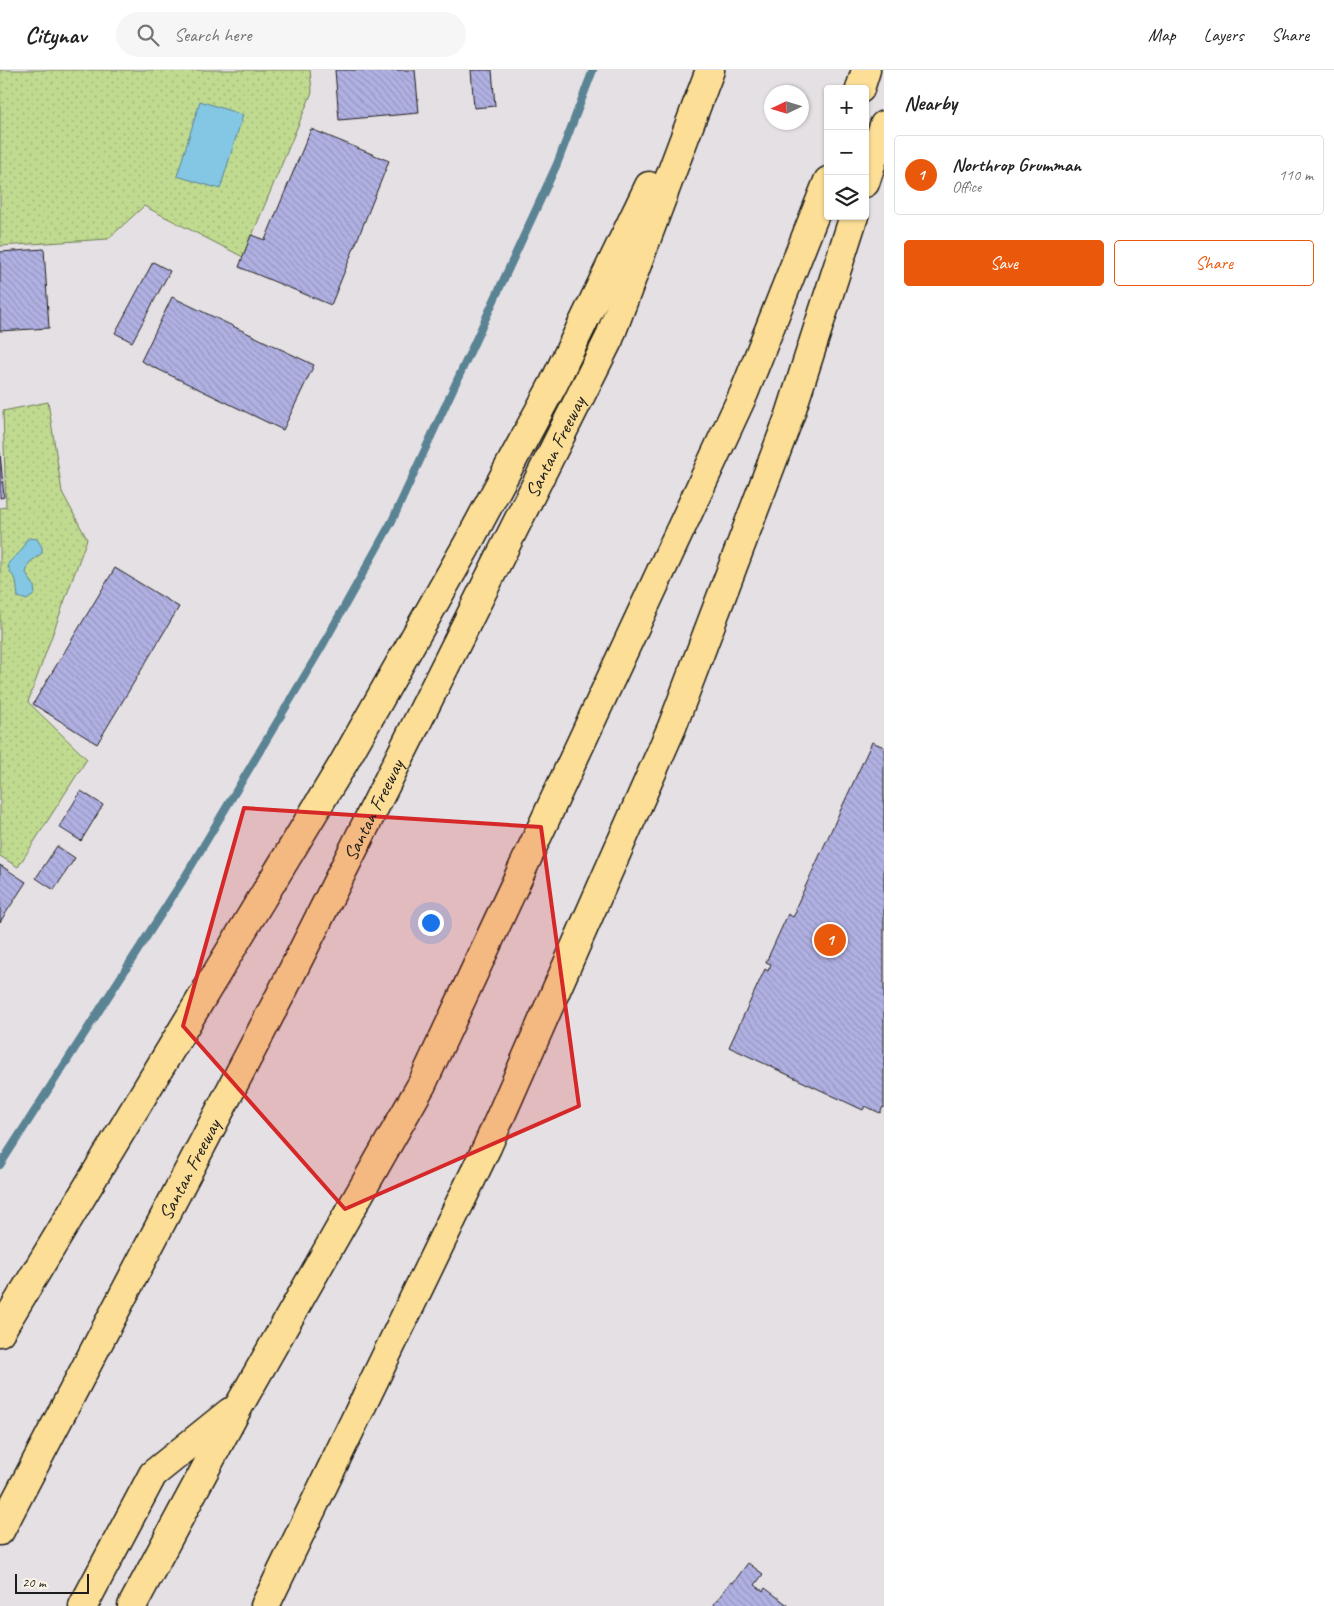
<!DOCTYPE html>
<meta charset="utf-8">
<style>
:root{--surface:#fff;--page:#f6f6f6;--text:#222;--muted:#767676;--line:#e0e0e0;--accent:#ea580c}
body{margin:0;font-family:Caveat,sans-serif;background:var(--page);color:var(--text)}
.controls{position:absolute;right:15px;top:15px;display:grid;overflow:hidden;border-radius:5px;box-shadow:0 1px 4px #0004}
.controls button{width:45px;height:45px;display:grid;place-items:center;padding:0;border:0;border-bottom:1px solid var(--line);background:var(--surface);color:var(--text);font:25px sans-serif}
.compass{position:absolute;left:764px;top:15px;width:45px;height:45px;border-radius:50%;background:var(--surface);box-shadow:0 1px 4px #0004;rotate:266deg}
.scale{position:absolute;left:15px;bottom:12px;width:74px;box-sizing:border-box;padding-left:5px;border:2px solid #1c1c1c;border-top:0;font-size:14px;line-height:18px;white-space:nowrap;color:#1c1c1c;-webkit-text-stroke:4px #fcf5e5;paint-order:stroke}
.you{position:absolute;left:430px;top:852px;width:18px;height:18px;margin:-12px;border:4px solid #fff;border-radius:50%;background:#1a73e8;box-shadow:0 0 0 8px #1a73e833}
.badge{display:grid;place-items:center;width:32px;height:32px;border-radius:50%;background:var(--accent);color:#fff;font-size:16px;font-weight:700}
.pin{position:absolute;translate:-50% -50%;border:2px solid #fff;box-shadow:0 1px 5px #0006}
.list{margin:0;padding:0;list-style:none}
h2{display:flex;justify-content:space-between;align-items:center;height:65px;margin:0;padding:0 20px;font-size:21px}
h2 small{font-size:16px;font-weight:400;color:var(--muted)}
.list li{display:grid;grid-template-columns:32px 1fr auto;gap:15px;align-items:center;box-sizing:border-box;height:80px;margin:0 10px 10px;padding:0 10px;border:1px solid var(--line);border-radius:5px}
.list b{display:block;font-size:19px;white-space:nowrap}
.list p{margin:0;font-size:16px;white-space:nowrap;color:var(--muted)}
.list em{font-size:16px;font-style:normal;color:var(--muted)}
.actions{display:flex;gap:10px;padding:15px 20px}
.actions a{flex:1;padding:11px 0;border:1px solid var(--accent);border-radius:5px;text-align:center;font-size:18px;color:var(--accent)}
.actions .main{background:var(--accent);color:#fff}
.icon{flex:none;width:28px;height:28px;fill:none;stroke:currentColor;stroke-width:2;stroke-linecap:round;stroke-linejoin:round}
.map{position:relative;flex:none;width:884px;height:1536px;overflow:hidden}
header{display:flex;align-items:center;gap:30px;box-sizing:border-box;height:70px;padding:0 25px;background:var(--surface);border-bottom:1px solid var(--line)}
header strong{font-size:24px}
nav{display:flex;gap:28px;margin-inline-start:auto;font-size:18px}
.search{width:350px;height:45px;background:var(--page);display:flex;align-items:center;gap:12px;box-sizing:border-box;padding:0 18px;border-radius:28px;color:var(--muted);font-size:19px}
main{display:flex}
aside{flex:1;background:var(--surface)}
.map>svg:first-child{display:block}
.grass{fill:url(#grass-dots);stroke:#6e7b56}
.water{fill:#83c7e4;stroke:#5a8394}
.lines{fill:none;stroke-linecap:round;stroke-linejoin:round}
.stream{stroke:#5a8394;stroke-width:8}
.building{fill:url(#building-back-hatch);stroke:#1c1c1c}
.highway-casing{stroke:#1c1c1c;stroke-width:31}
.highway{stroke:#fcde96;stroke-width:28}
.marked{fill:#d62828;fill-opacity:0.2;stroke:#d62828;stroke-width:4;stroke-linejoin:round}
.labels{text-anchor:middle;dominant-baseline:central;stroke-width:4.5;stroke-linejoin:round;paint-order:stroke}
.street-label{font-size:20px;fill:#1c1c1c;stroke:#fcf5e5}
</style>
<header>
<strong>Citynav</strong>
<div class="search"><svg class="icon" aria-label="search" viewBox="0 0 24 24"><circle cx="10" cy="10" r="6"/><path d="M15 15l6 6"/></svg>Search here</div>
<nav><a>Map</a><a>Layers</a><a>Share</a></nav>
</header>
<main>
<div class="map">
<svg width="884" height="1536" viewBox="0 0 884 1536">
<defs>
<pattern id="grass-dots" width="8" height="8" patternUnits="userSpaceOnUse" patternTransform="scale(1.25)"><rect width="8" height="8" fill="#c0da90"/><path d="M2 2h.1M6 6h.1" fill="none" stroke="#a4ba7c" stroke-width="1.8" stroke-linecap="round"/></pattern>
<pattern id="building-back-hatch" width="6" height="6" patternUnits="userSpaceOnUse" patternTransform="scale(1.25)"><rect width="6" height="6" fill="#b0b0e2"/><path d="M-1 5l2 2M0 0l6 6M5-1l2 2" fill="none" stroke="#9797c1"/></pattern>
</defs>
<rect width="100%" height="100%" fill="#e5e0e4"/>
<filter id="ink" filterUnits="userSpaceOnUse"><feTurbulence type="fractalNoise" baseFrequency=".02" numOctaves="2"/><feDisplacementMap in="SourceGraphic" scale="10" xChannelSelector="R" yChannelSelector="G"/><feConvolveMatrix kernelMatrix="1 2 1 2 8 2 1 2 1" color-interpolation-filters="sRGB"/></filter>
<g filter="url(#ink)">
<!-- grass -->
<g class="grass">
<path d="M 0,0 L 310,0 L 312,22 L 243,187 L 144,136 L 108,169 L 0,176 Z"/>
<path d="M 48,332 L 62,422 L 87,469 L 28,632 L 87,689 L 18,797 L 0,786 L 0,438 L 6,437 L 3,341 Z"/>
</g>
<!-- water -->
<g class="water">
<path d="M 200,31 L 243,45 L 220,119 L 177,106 Z"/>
<path d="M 30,468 L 37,469 L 42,477 L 42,483 L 29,493 L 26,503 L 34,516 L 35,524 L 27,530 L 18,527 L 16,510 L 10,502 L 8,494 C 14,485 24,483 25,471 Z"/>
</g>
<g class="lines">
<!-- stream -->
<path class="stream" d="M 0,1095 L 183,810 L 320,580 L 392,451 L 557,94 L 593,0"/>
</g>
<!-- building -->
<g class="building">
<path d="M 335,0 L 415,0 L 419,43 L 339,50 Z"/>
<path d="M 471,0 L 492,0 L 495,36 L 474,38 Z"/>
<path d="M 311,59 L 389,91 L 331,235 L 239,197 L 251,165 L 265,170 Z"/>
<path d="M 44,179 L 49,258 L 0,261 L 0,182 Z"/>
<path d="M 153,192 L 170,201 L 132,272 L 115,263 Z"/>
<path d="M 172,227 L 314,295 L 283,360 L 141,291 Z"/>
<path d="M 0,382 L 4,427 L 0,428 Z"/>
<path d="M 115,498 L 179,537 L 97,674 L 33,634 Z"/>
<path d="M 872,672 L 884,677 L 884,1038 L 883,1037 L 880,1043 L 865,1036 L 863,1040 L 729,977 L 765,899 L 768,901 L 771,894 L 766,892 L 788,844 L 793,847 L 797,840 L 795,839 Z"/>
<path d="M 81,721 L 103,735 L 81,771 L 59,757 Z"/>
<path d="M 57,776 L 75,788 L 54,820 L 36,808 Z"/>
<path d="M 0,795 L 26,812 L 0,852 Z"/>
<path d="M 748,1493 L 763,1504 L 755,1515 L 763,1521 L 765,1518 L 789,1536 L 715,1536 L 714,1534 L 731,1512 L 733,1513 Z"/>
</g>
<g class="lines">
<!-- highway casing -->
<g class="highway-casing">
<g id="highway">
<path d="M 860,19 L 866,0"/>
<path d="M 865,113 L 884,55"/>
<path d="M 0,1262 L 343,694 L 466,477 L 554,313 L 649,116"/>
<path id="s1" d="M 0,1461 L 283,920 L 609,269 L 710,0"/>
<path d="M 83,1536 L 153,1404 L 230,1342"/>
<path d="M 132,1536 L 240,1334 L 422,1014 L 744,323 L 828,111"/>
<path d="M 265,1536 L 487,1077 L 672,657 L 790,345 L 854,146"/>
</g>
</g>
<!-- highway -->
<use href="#highway" class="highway"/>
</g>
</g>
<!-- marked area -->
<path class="marked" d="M 244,738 L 541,757 L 579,1036 L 345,1139 L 183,956 Z"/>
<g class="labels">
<!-- street labels -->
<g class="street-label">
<text stroke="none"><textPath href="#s1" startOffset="1218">Santan Freeway</textPath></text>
<text stroke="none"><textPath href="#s1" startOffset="812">Santan Freeway</textPath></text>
<text stroke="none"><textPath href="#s1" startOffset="408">Santan Freeway</textPath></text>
</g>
</g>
</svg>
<div class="controls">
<button>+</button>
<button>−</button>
<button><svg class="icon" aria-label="layers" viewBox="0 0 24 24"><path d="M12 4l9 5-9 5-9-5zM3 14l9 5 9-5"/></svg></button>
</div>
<svg class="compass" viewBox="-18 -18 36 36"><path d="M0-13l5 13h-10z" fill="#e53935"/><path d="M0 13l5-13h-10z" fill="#767676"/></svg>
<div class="scale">20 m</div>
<div class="you"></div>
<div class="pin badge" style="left:830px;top:870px">1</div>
</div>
<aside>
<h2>Nearby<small></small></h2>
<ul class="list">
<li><span class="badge">1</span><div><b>Northrop Grumman</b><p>Office</p></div><em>110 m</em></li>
</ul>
<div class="actions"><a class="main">Save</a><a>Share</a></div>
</aside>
</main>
